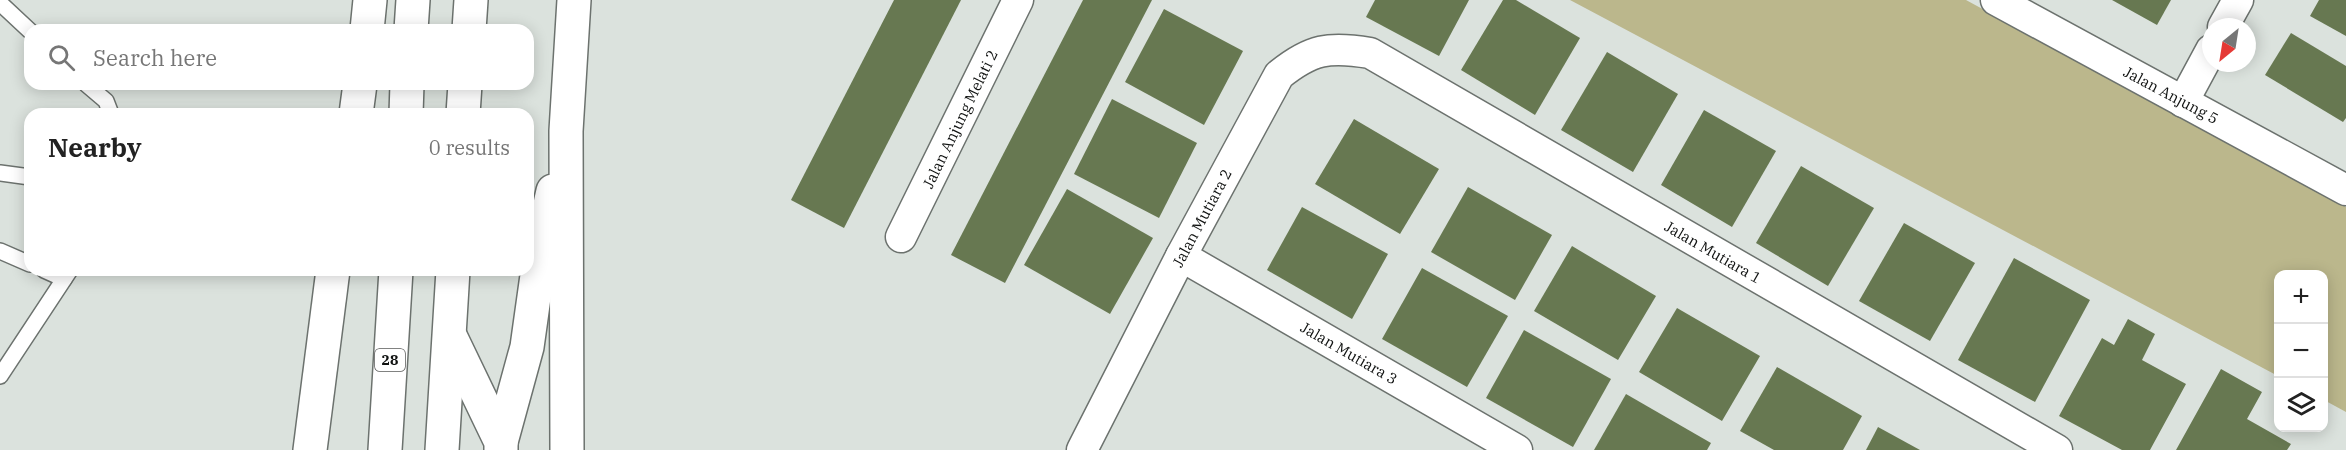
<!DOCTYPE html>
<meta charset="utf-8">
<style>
:root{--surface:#fff;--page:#f6f6f6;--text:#222;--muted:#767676;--line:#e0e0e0}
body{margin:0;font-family:"IBM Plex Serif",serif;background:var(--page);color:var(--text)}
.controls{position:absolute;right:18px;bottom:18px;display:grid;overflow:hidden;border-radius:12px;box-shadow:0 3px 15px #0003}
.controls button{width:54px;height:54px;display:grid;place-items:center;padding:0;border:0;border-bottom:2px solid var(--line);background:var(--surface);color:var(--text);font:30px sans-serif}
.compass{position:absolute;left:2202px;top:18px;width:54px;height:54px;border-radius:50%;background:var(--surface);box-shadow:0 3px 15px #0003;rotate:210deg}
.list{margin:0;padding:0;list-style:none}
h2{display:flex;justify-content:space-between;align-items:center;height:78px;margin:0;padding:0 24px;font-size:26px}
h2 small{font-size:20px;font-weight:400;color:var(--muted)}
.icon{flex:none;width:33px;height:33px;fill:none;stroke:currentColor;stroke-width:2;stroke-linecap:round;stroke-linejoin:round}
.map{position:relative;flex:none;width:2346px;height:450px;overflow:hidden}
.search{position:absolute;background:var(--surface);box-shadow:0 3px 15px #0003;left:24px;top:24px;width:510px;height:66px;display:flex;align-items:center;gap:15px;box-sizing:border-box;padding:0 21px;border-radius:18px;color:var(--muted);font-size:22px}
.panel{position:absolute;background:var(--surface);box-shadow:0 3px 15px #0003;left:24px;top:108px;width:510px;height:168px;border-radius:18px}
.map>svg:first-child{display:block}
.green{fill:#bbb78c}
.building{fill:#677851}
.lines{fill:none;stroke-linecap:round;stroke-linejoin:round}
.lane-casing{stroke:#6c726e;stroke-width:18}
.street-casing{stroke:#6c726e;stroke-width:33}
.highway-casing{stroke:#6c726e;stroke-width:36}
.lane{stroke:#fff;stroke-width:15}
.street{stroke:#fff;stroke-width:30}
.highway{stroke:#fff;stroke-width:33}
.labels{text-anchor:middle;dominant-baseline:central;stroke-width:6;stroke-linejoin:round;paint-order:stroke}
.shield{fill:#fff;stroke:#585958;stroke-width:1.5}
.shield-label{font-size:14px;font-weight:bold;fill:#101211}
.street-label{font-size:15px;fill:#101211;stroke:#fff}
</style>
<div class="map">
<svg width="2346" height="450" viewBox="0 0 2346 450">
<rect width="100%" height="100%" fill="#dbe2dd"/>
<!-- green -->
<path class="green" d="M 1570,0 L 1966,0 L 2346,207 L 2346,412 L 2324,400 L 2324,274 L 2278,274 L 2278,376 Z"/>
<!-- building -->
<g class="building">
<path d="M 894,0 L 961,0 L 844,228 L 791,200 Z"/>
<path d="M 1083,0 L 1152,0 L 1005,283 L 951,255 Z"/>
<path d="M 1375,0 L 1469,0 L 1439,56 L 1366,17 Z"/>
<path d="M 1503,0 L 1516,0 L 1580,38 L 1535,115 L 1461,70 Z"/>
<path d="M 2112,0 L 2171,0 L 2157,25 Z"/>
<path d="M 2319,0 L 2346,0 L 2346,36 L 2310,16 Z"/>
<path d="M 1164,9 L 1243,51 L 1204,125 L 1125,82 Z"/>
<path d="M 2291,33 L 2346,66 L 2346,118 L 2343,122 L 2265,75 Z"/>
<path d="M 1607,52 L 1678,94 L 1633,172 L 1561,130 Z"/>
<path d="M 1112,99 L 1197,143 L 1159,218 L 1074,174 Z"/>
<path d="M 1704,110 L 1776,151 L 1732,227 L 1661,185 Z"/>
<path d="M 1354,119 L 1439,169 L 1400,234 L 1315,184 Z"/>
<path d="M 1801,166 L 1874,208 L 1828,286 L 1756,243 Z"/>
<path d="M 1468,187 L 1552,235 L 1515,300 L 1431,252 Z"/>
<path d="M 1067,189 L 1153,238 L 1110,314 L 1024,265 Z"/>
<path d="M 1302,207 L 1388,254 L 1352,319 L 1267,270 Z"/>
<path d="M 1904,223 L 1975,263 L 1930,341 L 1859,301 Z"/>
<path d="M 1572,246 L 1656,296 L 1618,360 L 1534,311 Z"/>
<path d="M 2014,258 L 2090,300 L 2035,402 L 1958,360 Z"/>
<path d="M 1422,268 L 1508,316 L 1467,387 L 1382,339 Z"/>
<path d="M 1677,308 L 1760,356 L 1722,421 L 1639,372 Z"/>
<path d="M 2128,319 L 2155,334 L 2142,360 L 2186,384 L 2150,450 L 2122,450 L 2059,416 L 2102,338 L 2114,345 Z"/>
<path d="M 1524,330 L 1611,379 L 1573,447 L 1486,398 Z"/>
<path d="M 1777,367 L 1862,416 L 1843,450 L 1774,450 L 1740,431 Z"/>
<path d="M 2221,369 L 2262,392 L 2247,419 L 2291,444 L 2287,450 L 2176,450 Z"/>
<path d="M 1626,394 L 1711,443 L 1707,450 L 1594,450 Z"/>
<path d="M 1878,427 L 1920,450 L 1866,450 Z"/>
</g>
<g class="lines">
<!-- lane casing -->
<g class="lane-casing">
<g id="lane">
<path d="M 0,3 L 30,31"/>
<path d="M 86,84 L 106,101 L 111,114"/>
<path d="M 0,173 L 30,177"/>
<path d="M 0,251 L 30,264"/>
<path d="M 44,270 L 64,279"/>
<path d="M 0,376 L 70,270"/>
</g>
</g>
<!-- street casing -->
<g class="street-casing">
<g id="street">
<path d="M 1996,0 L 2346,190"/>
<path d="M 2223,27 L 2238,0"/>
<path d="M 2183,102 L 2211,50"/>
<path d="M 901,237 L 1018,0"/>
<path d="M 1181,256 L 1517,450"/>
<path d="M 1082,450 L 1181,256 L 1279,75 C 1311,49 1329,46 1370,53 L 2057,450"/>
</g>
</g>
<!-- highway casing -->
<g class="highway-casing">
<g id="highway">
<path d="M 367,30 L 370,0"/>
<path d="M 411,30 L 413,0"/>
<path d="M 469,30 L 471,0"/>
<path d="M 356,114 L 360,84"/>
<path d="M 406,114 L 407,84"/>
<path d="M 463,114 L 465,84"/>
<path d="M 451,338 L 501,442 L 501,450"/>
<path d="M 501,442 L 527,347 L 542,240 L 553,191"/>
<path d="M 310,450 L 333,270"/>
<path d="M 385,450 L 396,270"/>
<path d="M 442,450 L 453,270"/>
<path d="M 567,450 L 566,131 L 574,0"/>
</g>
</g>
<!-- lane -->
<use href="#lane" class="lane"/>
<!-- street -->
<use href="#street" class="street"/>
<!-- highway -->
<use href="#highway" class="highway"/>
</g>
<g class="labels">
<!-- shield labels -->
<rect class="shield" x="375" y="349" width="30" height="22" rx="4.5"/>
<g class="shield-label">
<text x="390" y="360">28</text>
</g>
<!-- street labels -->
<g class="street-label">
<text transform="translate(2171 95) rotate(28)">Jalan Anjung 5</text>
<text transform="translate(960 119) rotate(-64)">Jalan Anjung Melati 2</text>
<text transform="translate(1202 218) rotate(-62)">Jalan Mutiara 2</text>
<text transform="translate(1713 252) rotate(30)">Jalan Mutiara 1</text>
<text transform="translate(1349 353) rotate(30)">Jalan Mutiara 3</text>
</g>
</g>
</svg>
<div class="controls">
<button>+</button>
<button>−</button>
<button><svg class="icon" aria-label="layers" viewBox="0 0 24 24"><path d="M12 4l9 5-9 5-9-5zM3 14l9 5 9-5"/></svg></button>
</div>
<svg class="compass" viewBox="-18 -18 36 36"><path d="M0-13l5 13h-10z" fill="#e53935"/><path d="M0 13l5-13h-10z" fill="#767676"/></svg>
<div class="search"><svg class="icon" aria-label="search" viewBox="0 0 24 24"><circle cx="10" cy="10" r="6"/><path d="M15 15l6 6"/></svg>Search here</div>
<section class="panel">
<h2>Nearby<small>0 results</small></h2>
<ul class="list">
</ul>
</section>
</div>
